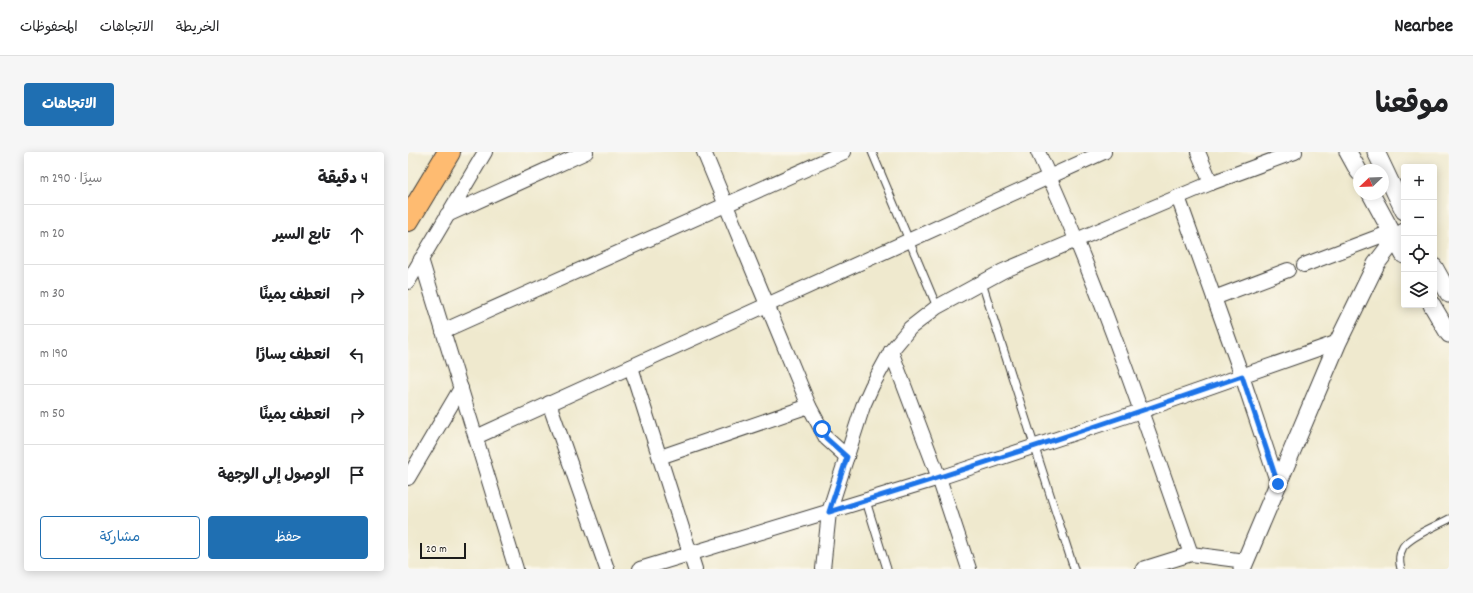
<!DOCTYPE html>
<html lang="ar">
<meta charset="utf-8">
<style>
:root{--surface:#fff;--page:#f6f6f6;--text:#202124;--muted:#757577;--line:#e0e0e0;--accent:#1f6fb2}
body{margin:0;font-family:Dekko,"Playpen Sans Arabic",sans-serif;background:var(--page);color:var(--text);direction:rtl}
.controls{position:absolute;right:12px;top:12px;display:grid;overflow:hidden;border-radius:4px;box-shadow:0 2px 10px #0003}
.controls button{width:36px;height:36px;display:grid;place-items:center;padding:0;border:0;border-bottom:1px solid var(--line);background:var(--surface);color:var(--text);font:20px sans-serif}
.compass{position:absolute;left:945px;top:12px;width:36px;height:36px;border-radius:50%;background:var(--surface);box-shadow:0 2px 10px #0003;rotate:247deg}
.scale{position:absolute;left:12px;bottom:10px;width:46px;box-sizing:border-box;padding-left:4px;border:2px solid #1c1c1c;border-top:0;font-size:11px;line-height:14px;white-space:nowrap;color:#1c1c1c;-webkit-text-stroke:3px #fbf7ec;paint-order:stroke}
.stop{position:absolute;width:12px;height:12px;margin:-9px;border:3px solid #1a73e8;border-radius:50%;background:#fff}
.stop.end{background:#1a73e8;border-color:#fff;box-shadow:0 1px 4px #0008}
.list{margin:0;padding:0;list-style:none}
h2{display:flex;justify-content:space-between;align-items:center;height:52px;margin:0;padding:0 16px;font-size:17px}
h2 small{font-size:13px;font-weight:400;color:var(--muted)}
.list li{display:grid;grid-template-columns:26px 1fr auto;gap:12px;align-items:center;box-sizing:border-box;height:60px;padding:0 16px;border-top:1px solid var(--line)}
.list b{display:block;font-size:15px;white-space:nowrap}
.list em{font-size:13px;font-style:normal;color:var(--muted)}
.actions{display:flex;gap:8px;padding:12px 16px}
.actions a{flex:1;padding:9px 0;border:1px solid var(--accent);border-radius:4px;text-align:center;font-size:14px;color:var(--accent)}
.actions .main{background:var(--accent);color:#fff}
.icon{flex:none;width:22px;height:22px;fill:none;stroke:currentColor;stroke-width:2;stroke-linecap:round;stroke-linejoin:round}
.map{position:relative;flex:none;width:1041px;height:417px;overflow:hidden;direction:ltr;border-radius:4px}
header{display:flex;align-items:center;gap:24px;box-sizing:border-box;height:56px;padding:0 20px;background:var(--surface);border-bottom:1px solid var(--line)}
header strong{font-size:19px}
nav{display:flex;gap:22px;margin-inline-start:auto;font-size:14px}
.intro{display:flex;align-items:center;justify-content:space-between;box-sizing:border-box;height:96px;padding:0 24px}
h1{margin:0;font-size:28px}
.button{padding:10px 18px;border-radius:4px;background:var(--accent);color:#fff;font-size:14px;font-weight:700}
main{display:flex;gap:24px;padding:0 24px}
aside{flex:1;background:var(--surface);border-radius:4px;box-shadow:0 2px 10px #0003}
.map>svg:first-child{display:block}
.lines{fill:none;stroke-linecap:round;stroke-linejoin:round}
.service-casing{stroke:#3c3b37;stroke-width:9}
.minor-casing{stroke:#3c3b37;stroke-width:16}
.tertiary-casing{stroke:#3c3b37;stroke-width:19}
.trunk-casing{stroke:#3c3b37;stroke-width:24}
.service{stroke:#fff;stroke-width:7}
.minor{stroke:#fff;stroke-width:14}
.tertiary{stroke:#fff;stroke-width:17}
.trunk{stroke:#febb71;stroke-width:22}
.route{stroke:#1a73e8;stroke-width:5}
</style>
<header>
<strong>Nearbee</strong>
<nav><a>الخريطة</a><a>الاتجاهات</a><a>المحفوظات</a></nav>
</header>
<div class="intro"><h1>موقعنا</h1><a class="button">الاتجاهات</a></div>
<main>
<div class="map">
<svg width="1041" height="417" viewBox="0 0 1041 417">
<rect width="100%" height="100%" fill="#fbf7ec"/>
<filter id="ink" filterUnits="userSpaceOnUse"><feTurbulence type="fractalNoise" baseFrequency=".025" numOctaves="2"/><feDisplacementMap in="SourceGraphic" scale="8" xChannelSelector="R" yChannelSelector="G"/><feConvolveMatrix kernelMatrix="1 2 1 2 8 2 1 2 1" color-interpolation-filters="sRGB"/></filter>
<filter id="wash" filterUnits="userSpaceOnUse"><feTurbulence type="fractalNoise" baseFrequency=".012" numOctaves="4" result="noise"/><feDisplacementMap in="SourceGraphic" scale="16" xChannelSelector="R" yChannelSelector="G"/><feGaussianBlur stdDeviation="0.9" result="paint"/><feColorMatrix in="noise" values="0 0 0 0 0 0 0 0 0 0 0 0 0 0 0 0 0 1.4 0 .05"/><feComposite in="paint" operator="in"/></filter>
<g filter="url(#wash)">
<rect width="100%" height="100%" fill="#efe9ce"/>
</g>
<g filter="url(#ink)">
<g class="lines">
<!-- service casing -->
<g class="service-casing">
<g id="service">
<path d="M 464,0 L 529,155"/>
<path d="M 574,131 L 666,417"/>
<path d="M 458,349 L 479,417"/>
<path d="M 993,417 C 991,410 991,402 995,395 C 1002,384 1028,374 1041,367"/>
</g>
</g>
<!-- minor casing -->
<g class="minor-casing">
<g id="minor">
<path d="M 296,0 L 401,254 L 418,286 L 439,305"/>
<path d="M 630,0 C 690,130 736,267 783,402"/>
<path d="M 790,0 L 803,31"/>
<path d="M 770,45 L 834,224 L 870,332"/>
<path d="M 39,63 L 178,0"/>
<path d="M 13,107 L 108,417"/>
<path d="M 896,113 L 983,80"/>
<path d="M 0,130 L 77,0"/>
<path d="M 806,146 L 880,118"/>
<path d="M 35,179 L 436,0"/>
<path d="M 483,199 L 531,326 L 561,417"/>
<path d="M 223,215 L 287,417"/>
<path d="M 141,251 L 199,417"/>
<path d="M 68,285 L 696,0"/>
<path d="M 252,305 L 401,254"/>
<path d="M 0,326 L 53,236"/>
<path d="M 232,417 L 531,326 L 733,259 L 930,190"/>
<path d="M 415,417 L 421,360 L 455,254 L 464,234 L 483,199 L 502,176 L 529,155 L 595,119 L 803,31 L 887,0"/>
<path d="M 735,417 L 783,402 L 837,409"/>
</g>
</g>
<!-- tertiary casing -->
<g class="tertiary-casing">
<g id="tertiary">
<path d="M 940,0 L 951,20"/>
<path d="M 968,0 L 996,59"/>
<path d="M 963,42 L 996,103"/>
<path d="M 1026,115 L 1041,142"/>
<path d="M 1024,153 L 1041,182"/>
<path d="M 834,417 L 930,190 L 968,112 L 987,87 L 996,80"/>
</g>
</g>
<!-- trunk casing -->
<g class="trunk-casing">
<path id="trunk" d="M 0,68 L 41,0"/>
</g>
<!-- service -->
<use href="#service" class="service"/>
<!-- minor -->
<use href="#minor" class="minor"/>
<!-- tertiary -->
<use href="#tertiary" class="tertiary"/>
<!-- trunk -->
<use href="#trunk" class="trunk"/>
</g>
</g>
<g class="lines" filter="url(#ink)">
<!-- route -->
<path class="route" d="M 414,277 L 418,286 L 439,305 L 421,360 C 560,317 697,272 834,224 L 870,332"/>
</g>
</svg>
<div class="controls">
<button>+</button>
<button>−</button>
<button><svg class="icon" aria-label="locate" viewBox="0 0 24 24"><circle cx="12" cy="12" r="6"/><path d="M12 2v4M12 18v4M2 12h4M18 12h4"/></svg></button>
<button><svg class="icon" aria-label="layers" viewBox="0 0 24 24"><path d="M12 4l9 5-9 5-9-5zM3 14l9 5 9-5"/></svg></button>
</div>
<svg class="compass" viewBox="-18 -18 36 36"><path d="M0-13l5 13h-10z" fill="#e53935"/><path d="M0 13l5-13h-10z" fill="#757577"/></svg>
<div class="scale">20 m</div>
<div class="stop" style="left:414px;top:277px"></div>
<div class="stop end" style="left:870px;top:332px"></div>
</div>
<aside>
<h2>4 دقيقة<small>سيرًا · 290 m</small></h2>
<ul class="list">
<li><svg class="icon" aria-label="ahead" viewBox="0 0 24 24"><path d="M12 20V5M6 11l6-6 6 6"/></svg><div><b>تابع السير</b></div><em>20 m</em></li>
<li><svg class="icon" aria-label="right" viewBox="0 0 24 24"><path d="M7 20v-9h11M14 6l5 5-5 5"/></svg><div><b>انعطف يمينًا</b></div><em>30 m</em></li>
<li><svg class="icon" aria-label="left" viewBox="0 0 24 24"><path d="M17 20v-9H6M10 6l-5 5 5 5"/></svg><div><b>انعطف يسارًا</b></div><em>190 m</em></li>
<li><svg class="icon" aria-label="right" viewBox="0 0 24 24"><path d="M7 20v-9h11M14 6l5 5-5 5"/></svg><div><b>انعطف يمينًا</b></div><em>50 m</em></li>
<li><svg class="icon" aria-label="arrive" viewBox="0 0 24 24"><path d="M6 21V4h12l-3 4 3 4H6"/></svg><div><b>الوصول إلى الوجهة</b></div></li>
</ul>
<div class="actions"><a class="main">حفظ</a><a>مشاركة</a></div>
</aside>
</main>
